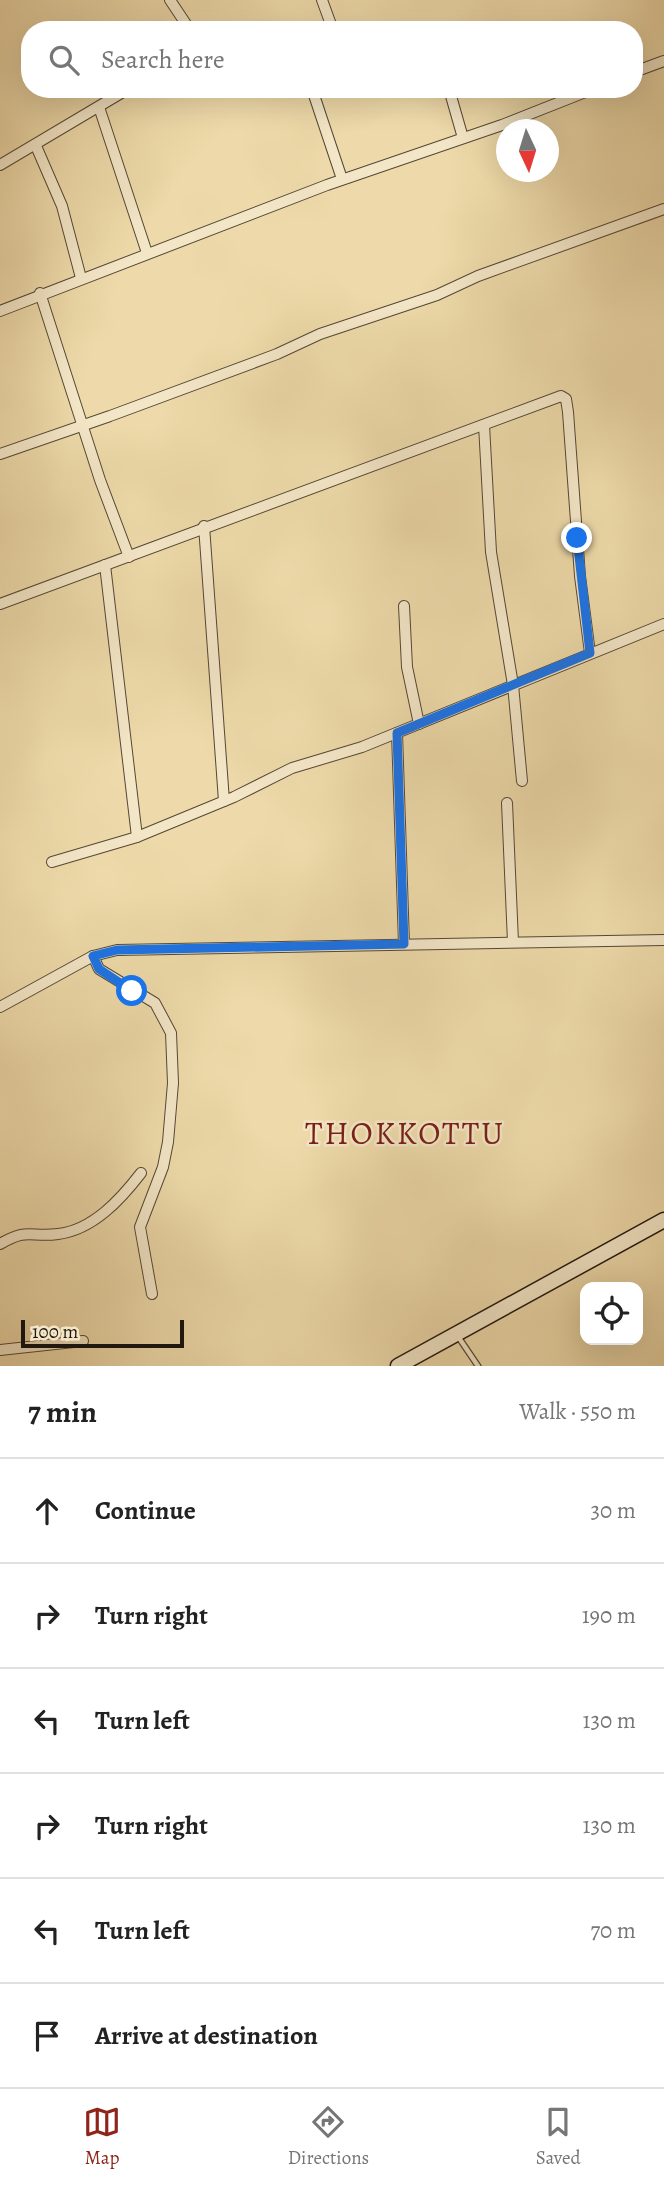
<!DOCTYPE html>
<meta charset="utf-8">
<style>
:root{--surface:#fff;--page:#f6f6f6;--text:#222;--muted:#767676;--line:#e0e0e0;--accent:#8f2418}
body{margin:0;font-family:Alegreya,serif;background:var(--page);color:var(--text)}
.controls{position:absolute;right:21px;bottom:21px;display:grid;overflow:hidden;border-radius:14px;box-shadow:0 7px 28px #0002}
.controls button{width:63px;height:63px;display:grid;place-items:center;padding:0;border:0;border-bottom:2px solid var(--line);background:var(--surface);color:var(--text);font:35px sans-serif}
.compass{position:absolute;left:496px;top:119px;width:63px;height:63px;border-radius:50%;background:var(--surface);box-shadow:0 7px 28px #0002;rotate:176deg}
.scale{position:absolute;left:21px;bottom:18px;width:163px;box-sizing:border-box;padding-left:7px;border:4px solid #211810;border-top:0;font-size:19px;line-height:24px;white-space:nowrap;color:#211810;-webkit-text-stroke:5px #f3e6c7;paint-order:stroke}
.stop{position:absolute;width:21px;height:21px;margin:-16px;border:5px solid #1a73e8;border-radius:50%;background:#fff}
.stop.end{background:#1a73e8;border-color:#fff;box-shadow:0 2px 7px #0008}
.list{margin:0;padding:0;list-style:none}
h2{display:flex;justify-content:space-between;align-items:center;height:91px;margin:0;padding:0 28px;font-size:30px}
h2 small{font-size:23px;font-weight:400;color:var(--muted)}
.list li{display:grid;grid-template-columns:46px 1fr auto;gap:21px;align-items:center;box-sizing:border-box;height:105px;padding:0 28px;border-top:2px solid var(--line)}
.list b{display:block;font-size:26px;white-space:nowrap}
.list em{font-size:23px;font-style:normal;color:var(--muted)}
.icon{flex:none;width:38px;height:38px;fill:none;stroke:currentColor;stroke-width:2;stroke-linecap:round;stroke-linejoin:round}
.map{position:relative;flex:none;width:664px;height:1366px;overflow:hidden}
.search{position:absolute;background:var(--surface);box-shadow:0 7px 28px #0002;left:21px;right:21px;top:21px;height:77px;display:flex;align-items:center;gap:18px;box-sizing:border-box;padding:0 24px;border-radius:28px;color:var(--muted);font-size:26px}
.sheet{height:721px;background:var(--surface)}
nav{display:flex;justify-content:space-around;align-items:center;box-sizing:border-box;height:98px;border-top:2px solid var(--line);background:var(--surface);font-size:19px;color:var(--muted)}
nav a{display:grid;justify-items:center;gap:4px}
nav .on{color:var(--accent)}
.map>svg:first-child{display:block}
.lines{fill:none;stroke-linecap:round;stroke-linejoin:round}
.service-casing{stroke:#544836;stroke-width:7}
.minor-casing{stroke:#544836;stroke-width:12}
.secondary-casing{stroke:#211810;stroke-width:17}
.service{stroke:#f3e6c7;stroke-width:4.5}
.minor{stroke:#f3e6c7;stroke-width:10}
.secondary{stroke:#f3e6c7;stroke-width:14}
.route{stroke:#1a73e8;stroke-width:9}
.labels{text-anchor:middle;dominant-baseline:central;stroke-width:5;stroke-linejoin:round;paint-order:stroke}
.quarter-label{font-size:32px;letter-spacing:2px;fill:#7a1f14;stroke:#f3e6c7}
</style>
<div class="map">
<svg width="664" height="1366" viewBox="0 0 664 1366">
<rect width="100%" height="100%" fill="#edd9a9"/>
<filter id="stains"><feTurbulence type="fractalNoise" baseFrequency=".00286" numOctaves="4"/><feColorMatrix values="0 0 0 0 .2 0 0 0 0 .09 0 0 0 0 .02 0 0 0 .5 -.17"/></filter>
<radialGradient id="worn" r=".72"><stop offset=".6" stop-color="#630" stop-opacity="0"/><stop offset="1" stop-color="#630" stop-opacity=".3"/></radialGradient>
<g class="lines">
<!-- service casing -->
<g class="service-casing">
<path id="service" d="M 457,1335 L 478,1366"/>
</g>
<!-- minor casing -->
<g class="minor-casing">
<g id="minor">
<path d="M 170,0 L 190,30"/>
<path d="M 322,0 L 333,30"/>
<path d="M 634,72 L 664,61"/>
<path d="M 312,89 L 342,179"/>
<path d="M 449,89 L 463,138"/>
<path d="M 99,107 L 147,253"/>
<path d="M 36,146 L 62,206 L 81,278"/>
<path d="M 0,165 L 128,89"/>
<path d="M 40,293 L 100,480 L 129,557"/>
<path d="M 0,311 L 327,185 L 502,125 L 593,89"/>
<path d="M 484,425 L 491,552 L 513,685 L 522,781"/>
<path d="M 0,454 L 110,416 L 277,354 L 320,334 L 437,295 L 478,276 L 664,209"/>
<path d="M 204,526 L 224,801"/>
<path d="M 105,565 L 137,837"/>
<path d="M 0,604 L 561,396 L 566,399 L 568,412 L 580,576 L 590,653"/>
<path d="M 404,606 L 407,667 L 419,724"/>
<path d="M 397,733 L 404,944"/>
<path d="M 507,803 L 513,942"/>
<path d="M 52,862 L 137,837 L 234,797 L 292,768 L 362,747 L 664,624"/>
<path d="M 93,956 L 99,969 L 155,1003 L 171,1033 L 173,1083 L 168,1142 L 163,1167 L 140,1227 L 152,1294"/>
<path d="M 0,1007 L 93,956 L 117,950 L 664,940"/>
<path d="M 0,1244 C 29,1227 30,1238 58,1234 C 93,1230 121,1199 141,1173"/>
<path d="M 0,1350 L 83,1341"/>
</g>
</g>
<!-- secondary casing -->
<g class="secondary-casing">
<path id="secondary" d="M 398,1366 L 664,1220"/>
</g>
<!-- service -->
<use href="#service" class="service"/>
<!-- minor -->
<use href="#minor" class="minor"/>
<!-- secondary -->
<use href="#secondary" class="secondary"/>
</g>
<g class="lines">
<!-- route -->
<path class="route" d="M 132,991 L 99,969 L 93,956 L 117,950 L 404,944 L 397,733 L 590,653 L 577,538"/>
</g>
<g class="labels">
<!-- quarter labels -->
<g class="quarter-label">
<text x="405" y="1133">THOKKOTTU</text>
</g>
</g>
<rect width="100%" height="100%" filter="url(#stains)"/>
<rect width="100%" height="100%" fill="url(#worn)"/>
</svg>
<div class="controls">
<button><svg class="icon" aria-label="locate" viewBox="0 0 24 24"><circle cx="12" cy="12" r="6"/><path d="M12 2v4M12 18v4M2 12h4M18 12h4"/></svg></button>
</div>
<svg class="compass" viewBox="-18 -18 36 36"><path d="M0-13l5 13h-10z" fill="#e53935"/><path d="M0 13l5-13h-10z" fill="#767676"/></svg>
<div class="scale">100 m</div>
<div class="stop" style="left:132px;top:991px"></div>
<div class="stop end" style="left:577px;top:538px"></div>
<div class="search"><svg class="icon" aria-label="search" viewBox="0 0 24 24"><circle cx="10" cy="10" r="6"/><path d="M15 15l6 6"/></svg>Search here</div>
</div>
<section class="sheet">
<h2>7 min<small>Walk · 550 m</small></h2>
<ul class="list">
<li><svg class="icon" aria-label="ahead" viewBox="0 0 24 24"><path d="M12 20V5M6 11l6-6 6 6"/></svg><div><b>Continue</b></div><em>30 m</em></li>
<li><svg class="icon" aria-label="right" viewBox="0 0 24 24"><path d="M7 20v-9h11M14 6l5 5-5 5"/></svg><div><b>Turn right</b></div><em>190 m</em></li>
<li><svg class="icon" aria-label="left" viewBox="0 0 24 24"><path d="M17 20v-9H6M10 6l-5 5 5 5"/></svg><div><b>Turn left</b></div><em>130 m</em></li>
<li><svg class="icon" aria-label="right" viewBox="0 0 24 24"><path d="M7 20v-9h11M14 6l5 5-5 5"/></svg><div><b>Turn right</b></div><em>130 m</em></li>
<li><svg class="icon" aria-label="left" viewBox="0 0 24 24"><path d="M17 20v-9H6M10 6l-5 5 5 5"/></svg><div><b>Turn left</b></div><em>70 m</em></li>
<li><svg class="icon" aria-label="arrive" viewBox="0 0 24 24"><path d="M6 21V4h12l-3 4 3 4H6"/></svg><div><b>Arrive at destination</b></div></li>
</ul>
</section>
<nav>
<a class="on"><svg class="icon" aria-label="map" viewBox="0 0 24 24"><path d="M3 6l6-2 6 2 6-2v14l-6 2-6-2-6 2zM9 4v14M15 6v14"/></svg>Map</a>
<a><svg class="icon" aria-label="directions" viewBox="0 0 24 24"><path d="M12 3l9 9-9 9-9-9zM9 14v-3h6M13 9l2 2-2 2"/></svg>Directions</a>
<a><svg class="icon" aria-label="saved" viewBox="0 0 24 24"><path d="M7 4h10v16l-5-4-5 4z"/></svg>Saved</a>
</nav>
